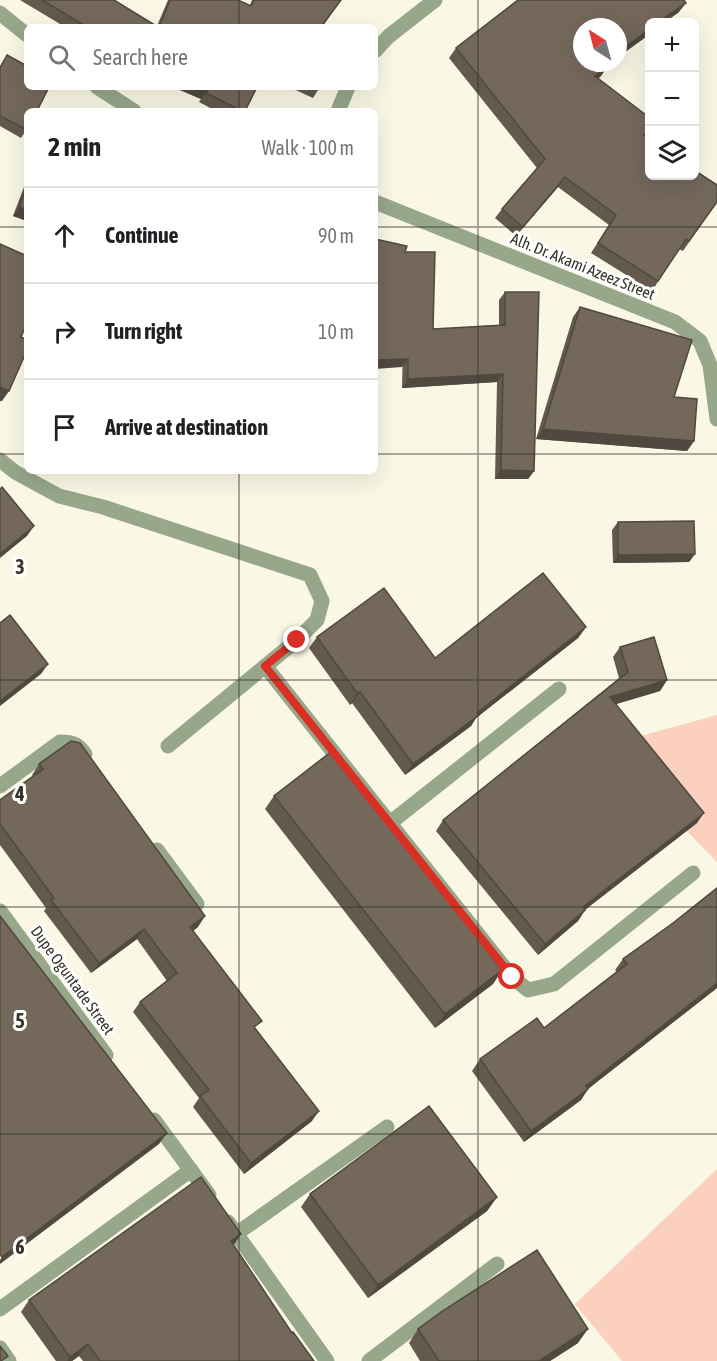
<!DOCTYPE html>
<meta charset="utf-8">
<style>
:root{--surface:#fff;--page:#f6f6f6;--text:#202124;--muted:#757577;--line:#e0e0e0}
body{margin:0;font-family:"Asap Condensed",sans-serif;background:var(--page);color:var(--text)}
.controls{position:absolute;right:18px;top:18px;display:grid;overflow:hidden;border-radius:9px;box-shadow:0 6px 24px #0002}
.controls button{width:54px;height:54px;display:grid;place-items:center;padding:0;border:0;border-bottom:2px solid var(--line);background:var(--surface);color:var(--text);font:30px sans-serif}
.compass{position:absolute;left:573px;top:18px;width:54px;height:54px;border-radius:50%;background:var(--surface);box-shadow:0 6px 24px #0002;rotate:324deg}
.stop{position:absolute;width:18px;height:18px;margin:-14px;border:4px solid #d93025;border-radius:50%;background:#fff}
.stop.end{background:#d93025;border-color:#fff;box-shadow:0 2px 6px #0008}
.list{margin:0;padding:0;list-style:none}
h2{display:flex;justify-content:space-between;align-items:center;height:78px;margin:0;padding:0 24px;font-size:26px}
h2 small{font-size:20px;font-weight:400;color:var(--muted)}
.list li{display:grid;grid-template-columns:39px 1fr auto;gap:18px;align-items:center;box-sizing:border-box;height:96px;padding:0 24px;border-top:2px solid var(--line)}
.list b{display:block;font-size:22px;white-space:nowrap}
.list em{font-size:20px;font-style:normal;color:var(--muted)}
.icon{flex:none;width:33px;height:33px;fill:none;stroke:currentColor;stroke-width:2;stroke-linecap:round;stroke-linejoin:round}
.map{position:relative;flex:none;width:717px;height:1361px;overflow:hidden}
.search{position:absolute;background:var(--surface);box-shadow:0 6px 24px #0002;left:24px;top:24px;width:354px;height:66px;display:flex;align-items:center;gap:15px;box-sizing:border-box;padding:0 21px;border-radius:9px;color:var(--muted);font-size:22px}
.panel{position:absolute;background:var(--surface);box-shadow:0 6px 24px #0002;left:24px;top:108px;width:354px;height:366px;border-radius:9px}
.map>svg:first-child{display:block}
.green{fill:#fbd0be}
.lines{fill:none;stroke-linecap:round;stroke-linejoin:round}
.minor{stroke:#97a78a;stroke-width:15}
.wall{fill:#63594d}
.shaded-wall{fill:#50493f}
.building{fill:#73685a;stroke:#50493f;stroke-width:1.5}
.route{stroke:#d93025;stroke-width:8}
.grid{fill:none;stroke:#35342d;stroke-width:1.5;stroke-opacity:0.55}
.labels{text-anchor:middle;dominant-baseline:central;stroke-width:6;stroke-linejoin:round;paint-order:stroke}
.street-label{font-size:16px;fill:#35342d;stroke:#fff}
.grid-label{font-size:20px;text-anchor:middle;font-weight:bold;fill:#35342d;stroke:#fff;stroke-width:6;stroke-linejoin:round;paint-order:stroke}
</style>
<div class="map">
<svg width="717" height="1361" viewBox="0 0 717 1361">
<rect width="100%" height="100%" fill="#faf8e5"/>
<!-- green -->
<g class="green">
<path d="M 717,715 L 717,862 L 604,746 Z"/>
<path d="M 717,1169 L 717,1361 L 622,1361 L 575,1304 Z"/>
</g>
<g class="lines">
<!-- minor -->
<g class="minor">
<path d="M 0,13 L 27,35"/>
<path d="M 375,51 L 389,36 L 435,0"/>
<path d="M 97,87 L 134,111"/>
<path d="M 338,111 L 348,87"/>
<path d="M 375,202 L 675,322 L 700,341 L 710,365 L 717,419"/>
<path d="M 0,460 L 15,472 L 59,496 L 103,507 L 310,575 L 322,601 L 317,620 L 297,640 L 168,746"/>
<path d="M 265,666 L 512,977 L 528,990 L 554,984 L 693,873"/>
<path d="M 0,786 L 60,742 C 73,742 78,744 85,754"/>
<path d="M 390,823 L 559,689"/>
<path d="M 157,850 L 197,904"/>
<path d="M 0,911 L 106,1055"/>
<path d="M 154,1120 L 209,1195"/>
<path d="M 228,1222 L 327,1361"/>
<path d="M 236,1234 L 387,1127"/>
<path d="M 0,1309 L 191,1170"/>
<path d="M 0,1348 L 9,1361"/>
<path d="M 369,1361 L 497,1264"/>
</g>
</g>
<!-- wall -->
<g class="wall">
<path d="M 20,0 L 114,0 L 157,26 L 168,0 L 238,0 L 250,5 L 252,0 L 341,0 L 322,27 L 65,27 Z"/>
<path d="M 679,12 L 665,22 L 650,22 L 650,34 L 618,57 L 618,27 L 582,63 L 609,63 L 607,64 L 601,76 L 598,79 L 645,135 L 717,202 L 683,251 L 679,249 L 652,291 L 591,253 L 609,225 L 558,187 L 516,236 L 495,218 L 502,209 L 537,168 L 449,58 L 456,48 Z"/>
<path d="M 7,55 L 27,129 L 21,138 L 0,126 L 0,66 Z"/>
<path d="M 173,87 L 257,87 L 245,111 L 216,111 L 199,102 L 201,99 Z"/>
<path d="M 289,87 L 320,87 L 313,98 Z"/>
<path d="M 27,179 L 27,221 L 13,216 Z"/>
<path d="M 405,252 L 433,329 L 499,325 L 499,300 L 505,292 L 534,471 L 528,479 L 495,479 L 497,382 L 402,388 Z"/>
<path d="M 580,307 L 674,397 L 694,441 L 687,451 L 536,439 L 573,317 Z"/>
<path d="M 618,522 L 695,554 L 689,562 L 613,563 L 612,530 Z"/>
<path d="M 586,627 L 578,638 L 476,718 L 471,726 L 405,775 L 352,703 L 350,705 L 309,648 L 317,637 L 435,658 Z"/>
<path d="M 620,647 L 667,680 L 660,691 L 616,704 L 697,823 L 585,910 L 578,921 L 538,955 L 436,831 L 443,820 L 619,678 L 613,657 Z"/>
<path d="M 39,764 L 198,927 L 193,931 L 256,1029 L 312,1121 L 244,1174 L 193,1107 L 199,1098 L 133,1012 L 140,1002 L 167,981 L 137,939 L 91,973 L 44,911 L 46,908 L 0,845 L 0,800 L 33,776 L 32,775 Z"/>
<path d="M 274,796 L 502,970 L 493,984 L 435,1028 L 265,809 Z"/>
<path d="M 717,888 L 717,988 L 588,1089 L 581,1100 L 524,1142 L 472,1071 L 480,1059 L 544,1028 L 617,972 L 615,970 L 623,959 L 673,923 Z"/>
<path d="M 310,1194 L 497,1197 L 487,1211 L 368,1298 L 301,1207 Z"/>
<path d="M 233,1245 L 292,1333 L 314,1361 L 83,1361 L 79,1356 L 72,1361 L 56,1361 L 21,1312 L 29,1300 Z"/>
<path d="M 418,1329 L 578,1343 L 550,1361 L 420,1361 L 409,1343 Z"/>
</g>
<!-- shaded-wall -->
<g class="shaded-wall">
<path d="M 686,3 L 679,12 L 665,22 L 658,22 Z"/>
<path d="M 650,29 L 650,34 L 618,57 L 618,52 Z"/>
<path d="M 608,66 L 601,76 L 588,86 L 595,76 Z"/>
<path d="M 173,87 L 201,87 L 208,90 L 201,99 Z"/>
<path d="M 565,177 L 558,187 L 516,236 L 523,227 Z"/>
<path d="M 19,207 L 27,210 L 27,221 L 13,216 Z"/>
<path d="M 408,359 L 402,367 L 375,369 L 375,360 Z"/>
<path d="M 503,374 L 497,382 L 402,388 L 408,379 Z"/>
<path d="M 0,387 L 9,391 L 2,401 L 0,401 Z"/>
<path d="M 543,429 L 694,441 L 687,451 L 536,439 Z"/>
<path d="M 501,470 L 534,471 L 528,479 L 495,479 Z"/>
<path d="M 34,526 L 27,536 L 0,558 L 0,554 Z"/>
<path d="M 695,554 L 689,562 L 613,563 L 618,555 Z"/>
<path d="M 586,627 L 578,638 L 476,718 L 471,726 L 405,775 L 413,764 Z"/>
<path d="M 48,664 L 41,674 L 0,706 L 0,701 Z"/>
<path d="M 667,680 L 660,691 L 603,708 L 610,697 Z"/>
<path d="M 360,692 L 352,703 L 350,705 L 357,693 Z"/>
<path d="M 704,813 L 697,823 L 575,917 L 583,907 Z"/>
<path d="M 585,910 L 578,921 L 538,955 L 545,944 Z"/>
<path d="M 205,916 L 198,927 L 183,938 L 190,927 Z"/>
<path d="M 144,929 L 137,939 L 91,973 L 99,963 Z"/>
<path d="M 502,970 L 493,984 L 435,1028 L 445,1014 Z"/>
<path d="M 717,983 L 717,988 L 584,1092 L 588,1089 L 581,1100 L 524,1142 L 531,1131 L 586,1086 Z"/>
<path d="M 319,1111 L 312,1121 L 244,1174 L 251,1163 Z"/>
<path d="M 167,1133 L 159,1144 L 0,1264 L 0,1260 L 2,1257 Z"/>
<path d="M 497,1197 L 487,1211 L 368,1298 L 378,1285 Z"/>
<path d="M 241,1234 L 233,1246 L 231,1241 Z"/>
<path d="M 588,1329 L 578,1343 L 550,1361 L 539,1361 Z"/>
<path d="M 88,1344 L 79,1356 L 72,1361 L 67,1361 L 70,1357 Z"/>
</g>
<!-- building -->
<g class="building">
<path d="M 42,0 L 114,0 L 158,27 L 87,27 Z"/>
<path d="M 170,0 L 238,0 L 251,6 L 254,0 L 341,0 L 321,27 L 159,27 Z"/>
<path d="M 518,0 L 684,0 L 686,3 L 658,22 L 650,22 L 650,29 L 618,52 L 618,27 L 582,27 L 582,63 L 606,63 L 608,66 L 595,76 L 650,118 L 650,128 L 644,135 L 650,138 L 650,176 L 694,176 L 694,170 L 717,185 L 717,202 L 689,241 L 686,239 L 658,281 L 598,243 L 616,215 L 565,177 L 523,227 L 502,209 L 545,159 L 456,48 Z"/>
<path d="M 7,55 L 27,66 L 27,87 L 49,87 L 37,111 L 27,111 L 27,130 L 0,116 L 0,68 Z"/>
<path d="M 201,87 L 257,87 L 245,111 L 242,111 L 206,93 L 208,90 Z"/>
<path d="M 27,186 L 27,210 L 19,207 Z"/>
<path d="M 375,239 L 407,246 L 405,252 L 435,252 L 433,329 L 505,325 L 505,292 L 539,292 L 534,471 L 501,470 L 503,374 L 408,379 L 408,359 L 375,360 Z"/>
<path d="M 0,244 L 27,256 L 27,323 L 21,337 L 27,340 L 27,350 L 9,391 L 0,387 Z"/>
<path d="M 580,307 L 692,340 L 674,397 L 697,399 L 694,441 L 543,429 Z"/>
<path d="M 2,487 L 34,526 L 0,554 L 0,489 Z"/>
<path d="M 694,521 L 695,554 L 618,555 L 618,522 Z"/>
<path d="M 543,573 L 586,627 L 477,713 L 479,715 L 413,764 L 360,692 L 357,693 L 317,637 L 384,588 L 435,658 Z"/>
<path d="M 10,615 L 48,664 L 0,701 L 0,623 Z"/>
<path d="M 654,637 L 667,680 L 610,697 L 704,813 L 583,907 L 585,910 L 545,944 L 443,820 L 628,672 L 620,647 Z"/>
<path d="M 71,741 L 80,743 L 205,916 L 190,927 L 262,1021 L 254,1027 L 319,1111 L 251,1163 L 200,1096 L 209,1090 L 140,1002 L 177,973 L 144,929 L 99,963 L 51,900 L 54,898 L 0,824 L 0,800 L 43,769 L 39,764 Z"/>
<path d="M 332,751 L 502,970 L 445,1014 L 274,796 Z"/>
<path d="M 717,888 L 717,983 L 586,1086 L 588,1089 L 531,1131 L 480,1059 L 537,1018 L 544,1028 L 627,964 L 623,959 L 673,923 Z"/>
<path d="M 0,916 L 167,1133 L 2,1257 L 0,1255 Z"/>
<path d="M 429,1106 L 497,1197 L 378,1285 L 310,1194 Z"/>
<path d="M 201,1177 L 241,1234 L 231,1241 L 292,1333 L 293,1332 L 314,1361 L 100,1361 L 88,1344 L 70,1357 L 29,1300 Z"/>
<path d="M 537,1250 L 588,1329 L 539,1361 L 439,1361 L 418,1329 L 441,1312 Z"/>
<path d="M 0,1346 L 8,1356 L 1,1361 L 0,1361 Z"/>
</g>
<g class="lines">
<!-- route -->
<path class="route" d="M 297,640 L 265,666 L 512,977"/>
</g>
<!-- grid -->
<path class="grid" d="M 239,0 L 239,27M 478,0 L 478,1361M 239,87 L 239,111M 0,227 L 27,227M 375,227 L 717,227M 0,454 L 27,454M 375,454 L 717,454M 239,471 L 239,1361M 0,680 L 717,680M 0,907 L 717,907M 0,1134 L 717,1134"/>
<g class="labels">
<!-- street labels -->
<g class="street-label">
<text transform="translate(583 266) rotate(22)">Alh. Dr. Akami Azeez Street</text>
<text transform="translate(73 980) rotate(54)">Dupe Oguntade Street</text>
</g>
</g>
<g class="grid-label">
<text x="20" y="574">3</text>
<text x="20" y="801">4</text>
<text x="20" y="1028">5</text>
<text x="20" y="1254">6</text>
</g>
</svg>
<div class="controls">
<button>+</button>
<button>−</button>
<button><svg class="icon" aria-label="layers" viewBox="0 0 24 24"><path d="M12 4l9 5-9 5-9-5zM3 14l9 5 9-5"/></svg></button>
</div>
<svg class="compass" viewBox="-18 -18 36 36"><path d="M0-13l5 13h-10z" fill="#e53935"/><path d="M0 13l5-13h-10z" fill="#757577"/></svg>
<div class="stop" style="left:512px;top:977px"></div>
<div class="stop end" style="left:297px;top:640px"></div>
<div class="search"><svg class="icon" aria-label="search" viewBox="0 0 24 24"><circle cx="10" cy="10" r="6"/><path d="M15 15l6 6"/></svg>Search here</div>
<section class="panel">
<h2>2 min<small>Walk · 100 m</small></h2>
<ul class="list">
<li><svg class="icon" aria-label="ahead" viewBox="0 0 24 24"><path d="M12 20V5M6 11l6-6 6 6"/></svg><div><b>Continue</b></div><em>90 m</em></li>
<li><svg class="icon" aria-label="right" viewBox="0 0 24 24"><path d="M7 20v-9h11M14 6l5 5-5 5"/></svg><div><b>Turn right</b></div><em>10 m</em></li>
<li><svg class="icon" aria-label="arrive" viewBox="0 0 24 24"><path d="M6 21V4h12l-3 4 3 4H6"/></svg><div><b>Arrive at destination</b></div></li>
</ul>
</section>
</div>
